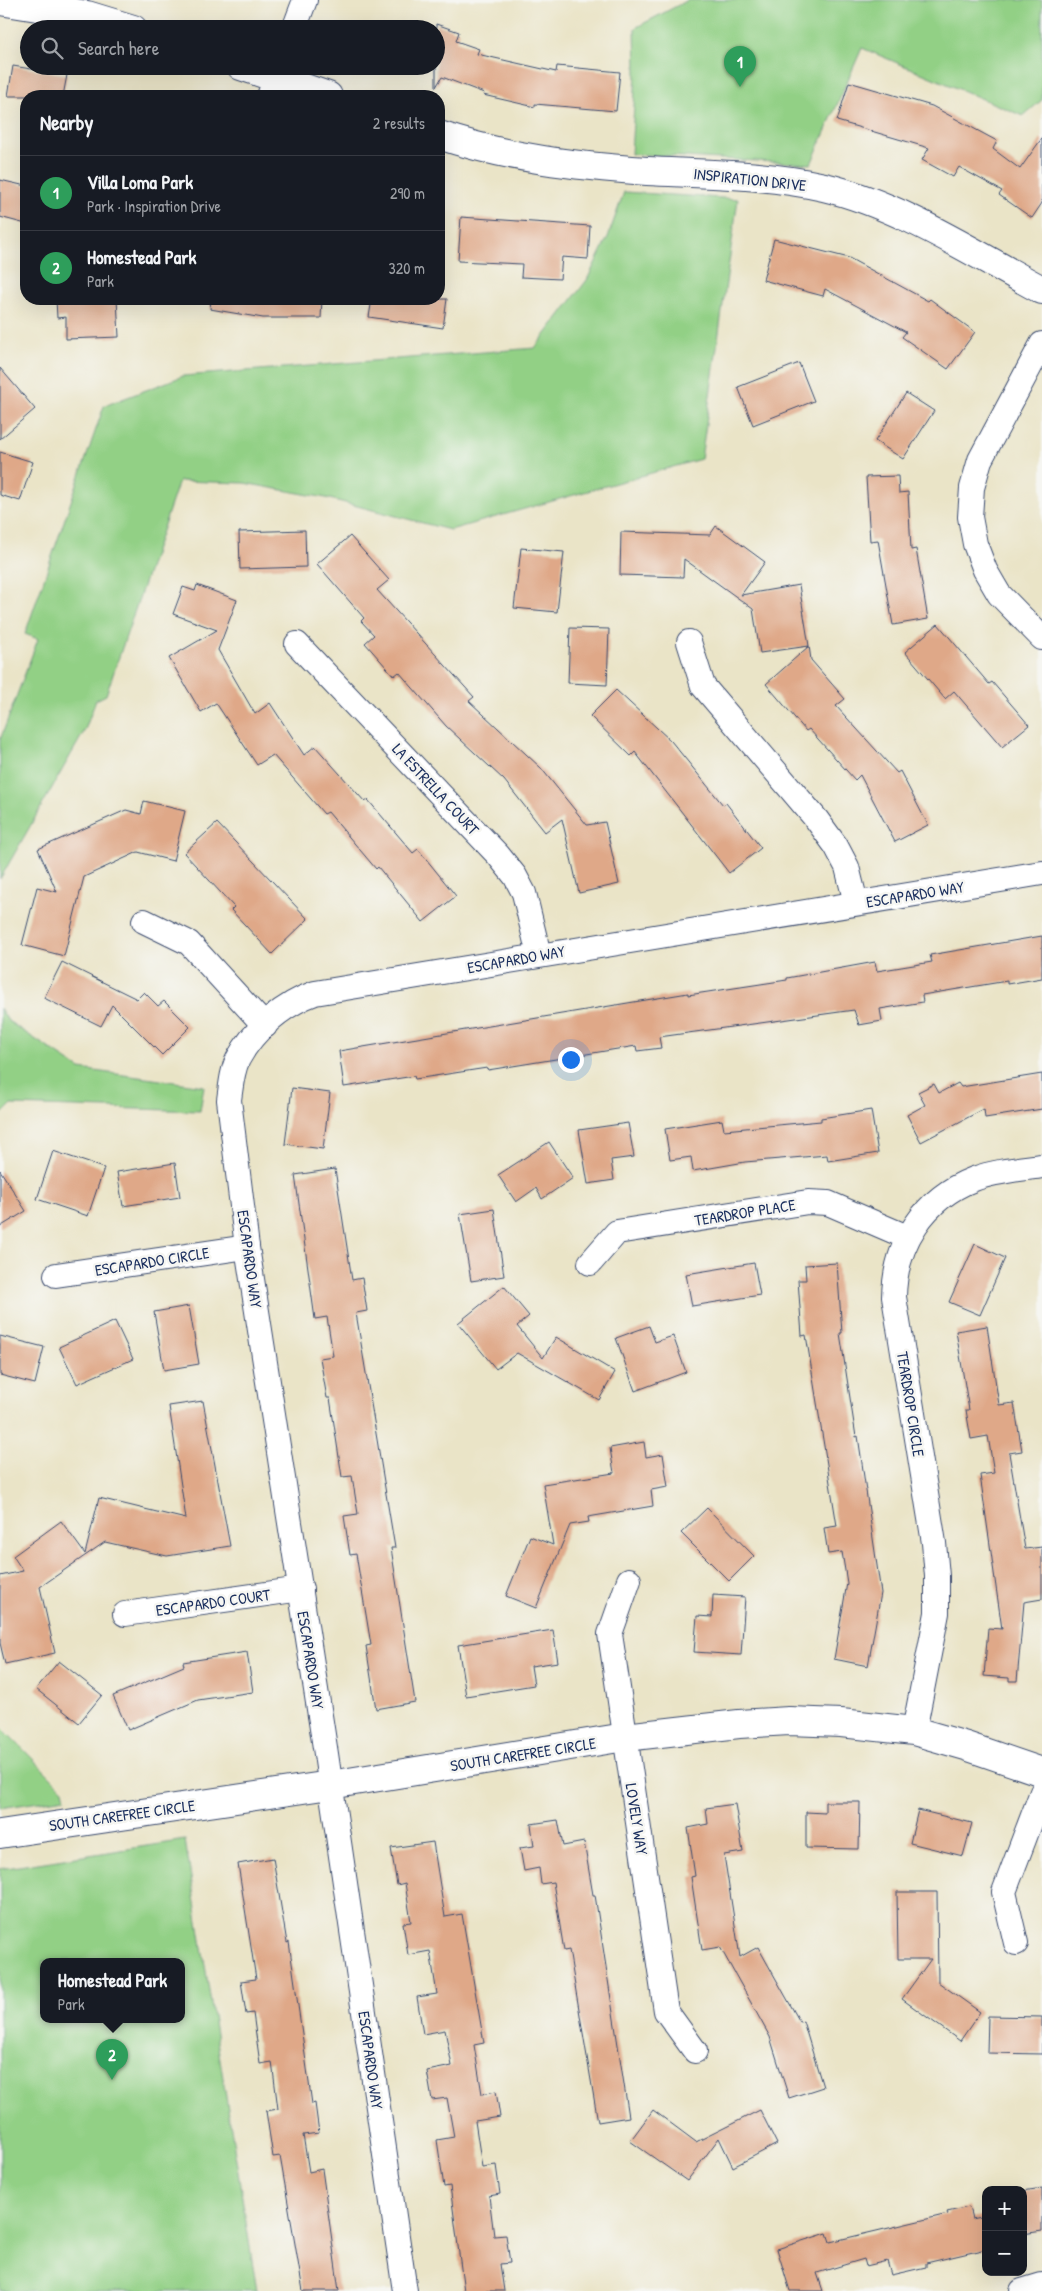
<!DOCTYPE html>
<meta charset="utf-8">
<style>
:root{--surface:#171b24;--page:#242831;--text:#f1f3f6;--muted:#9ea1a6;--line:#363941;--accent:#7c3aed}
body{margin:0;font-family:"Patrick Hand",sans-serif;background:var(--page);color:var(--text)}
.controls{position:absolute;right:15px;bottom:15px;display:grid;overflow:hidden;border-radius:10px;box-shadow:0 5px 20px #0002}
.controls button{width:45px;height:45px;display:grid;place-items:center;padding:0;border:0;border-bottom:1px solid var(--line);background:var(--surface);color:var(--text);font:25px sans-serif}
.you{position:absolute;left:570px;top:1059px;width:18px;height:18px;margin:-12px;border:4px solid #fff;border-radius:50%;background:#1a73e8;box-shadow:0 0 0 8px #1a73e833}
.badge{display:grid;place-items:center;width:32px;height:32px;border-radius:50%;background:var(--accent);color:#fff;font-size:16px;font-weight:700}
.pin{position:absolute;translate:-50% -41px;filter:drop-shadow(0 1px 2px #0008)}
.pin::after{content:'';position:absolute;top:26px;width:18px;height:15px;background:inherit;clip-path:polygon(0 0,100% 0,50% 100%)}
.popup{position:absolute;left:40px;top:1958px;width:145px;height:65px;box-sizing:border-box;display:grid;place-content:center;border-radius:10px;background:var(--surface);filter:drop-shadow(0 1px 4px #0005);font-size:16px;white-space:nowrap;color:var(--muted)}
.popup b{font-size:19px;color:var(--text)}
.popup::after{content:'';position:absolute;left:50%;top:100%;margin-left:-10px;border:10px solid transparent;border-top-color:var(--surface)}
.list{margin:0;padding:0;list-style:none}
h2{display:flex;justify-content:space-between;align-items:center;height:65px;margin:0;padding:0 20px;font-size:21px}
h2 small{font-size:16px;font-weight:400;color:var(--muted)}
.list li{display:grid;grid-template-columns:32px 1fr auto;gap:15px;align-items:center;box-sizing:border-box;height:75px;padding:0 20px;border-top:1px solid var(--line)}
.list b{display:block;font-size:19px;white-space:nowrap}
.list p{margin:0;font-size:16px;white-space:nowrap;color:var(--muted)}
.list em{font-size:16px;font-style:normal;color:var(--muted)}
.icon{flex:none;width:28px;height:28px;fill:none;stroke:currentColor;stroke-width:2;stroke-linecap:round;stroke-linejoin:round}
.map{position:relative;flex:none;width:1042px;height:2291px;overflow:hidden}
.search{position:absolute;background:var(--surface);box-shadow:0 5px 20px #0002;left:20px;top:20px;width:425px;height:55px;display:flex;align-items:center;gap:12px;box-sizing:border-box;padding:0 18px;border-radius:28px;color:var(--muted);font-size:19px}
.panel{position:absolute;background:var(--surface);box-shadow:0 5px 20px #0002;left:20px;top:90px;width:425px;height:215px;border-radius:20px}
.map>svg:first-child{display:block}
.green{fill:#92d085;stroke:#568072;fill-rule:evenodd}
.building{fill:#dfa888}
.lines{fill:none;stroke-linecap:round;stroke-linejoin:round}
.street-casing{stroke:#3a4a6e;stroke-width:26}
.secondary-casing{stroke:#3a4a6e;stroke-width:30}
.street{stroke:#fff;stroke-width:24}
.secondary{stroke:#fff;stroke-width:28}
.labels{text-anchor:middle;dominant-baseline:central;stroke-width:5;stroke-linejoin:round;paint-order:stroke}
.street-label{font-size:16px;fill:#1b2f5e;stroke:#f6f6f2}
</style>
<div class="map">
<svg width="1042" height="2291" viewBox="0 0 1042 2291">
<rect width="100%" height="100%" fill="#f6f6f2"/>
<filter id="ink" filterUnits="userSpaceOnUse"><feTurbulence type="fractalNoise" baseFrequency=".02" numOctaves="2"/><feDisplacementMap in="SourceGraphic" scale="10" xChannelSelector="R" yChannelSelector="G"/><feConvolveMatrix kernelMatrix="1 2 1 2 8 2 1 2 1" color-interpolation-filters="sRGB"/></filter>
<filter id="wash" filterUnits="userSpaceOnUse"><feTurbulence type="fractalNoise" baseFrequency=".0096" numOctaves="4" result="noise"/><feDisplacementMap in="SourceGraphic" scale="20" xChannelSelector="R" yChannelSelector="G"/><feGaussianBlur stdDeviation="1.12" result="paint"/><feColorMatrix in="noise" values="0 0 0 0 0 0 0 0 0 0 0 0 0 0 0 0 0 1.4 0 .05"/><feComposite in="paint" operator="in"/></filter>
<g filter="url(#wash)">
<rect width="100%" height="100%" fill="#eae4c7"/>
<!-- green -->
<g class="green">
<path d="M 688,0 L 1042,0 L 1042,100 L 1023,116 L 862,48 L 811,164 L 631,154 L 636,73 L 635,28 Z"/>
<path d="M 624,192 L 738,199 L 701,459 L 450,530 L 326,498 L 244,483 L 179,481 L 106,695 L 96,700 L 85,730 L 0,879 L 0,740 L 38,639 L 25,634 L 104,406 L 183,376 L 535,348 L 587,280 L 608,237 Z"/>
<path d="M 0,1008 L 8,1021 L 80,1069 L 204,1086 L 200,1111 L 11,1105 L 0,1116 Z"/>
<path d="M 0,1726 L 63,1789 L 65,1798 L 0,1808 Z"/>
<path d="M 185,1840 L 257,2291 L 0,2291 L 0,1869 ZM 43,1961 L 181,1961 L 181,2019 L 43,2019 Z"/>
</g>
<g id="blocks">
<!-- building -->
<g class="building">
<path d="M 436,24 L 459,32 L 456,41 L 479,49 L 477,54 L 556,72 L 557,66 L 620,72 L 616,111 L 535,104 L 535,107 L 483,95 L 484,93 L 442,77 L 436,87 Z"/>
<path d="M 13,66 L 67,75 L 63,96 L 8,96 Z"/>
<path d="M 849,82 L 932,106 L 997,141 L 993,149 L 1020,169 L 1042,138 L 1042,203 L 1032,218 L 999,195 L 1002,191 L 959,167 L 953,177 L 922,160 L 929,148 L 837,121 Z"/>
<path d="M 0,180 L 26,186 L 26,224 L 0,217 Z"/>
<path d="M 461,217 L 590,226 L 588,259 L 562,257 L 560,279 L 521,277 L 522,264 L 458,261 Z"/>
<path d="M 774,239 L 849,258 L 928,301 L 930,299 L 975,332 L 948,369 L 902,337 L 906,332 L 825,289 L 823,296 L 763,280 Z"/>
<path d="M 56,299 L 117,299 L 119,337 L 66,339 L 66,317 L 57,318 Z"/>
<path d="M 211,299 L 322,299 L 321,318 L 263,318 L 210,309 Z"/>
<path d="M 372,299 L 447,299 L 443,328 L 369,317 Z"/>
<path d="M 799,363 L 814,401 L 753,425 L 738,387 Z"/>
<path d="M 0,368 L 35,409 L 0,439 Z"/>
<path d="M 906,393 L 934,411 L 903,459 L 875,441 Z"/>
<path d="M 0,452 L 33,462 L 20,501 L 0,495 Z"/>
<path d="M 898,476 L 899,493 L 908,492 L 911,550 L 916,549 L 928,619 L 893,625 L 878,540 L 870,541 L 866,477 Z"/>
<path d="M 716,526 L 765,562 L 741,595 L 799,585 L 809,646 L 760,653 L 753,609 L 684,559 L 683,577 L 620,575 L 621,532 L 710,535 Z"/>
<path d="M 305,530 L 306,567 L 240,569 L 239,532 Z"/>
<path d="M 350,536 L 389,580 L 377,590 L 474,697 L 469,701 L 541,768 L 587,825 L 605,822 L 619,884 L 579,893 L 562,819 L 545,832 L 504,780 L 446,726 L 399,672 L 394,676 L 365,643 L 374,635 L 361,621 L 364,618 L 317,564 Z"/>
<path d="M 521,548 L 564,552 L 557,612 L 514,608 Z"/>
<path d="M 197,585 L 237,600 L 218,650 L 255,714 L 270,703 L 304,755 L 315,746 L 365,802 L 368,800 L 413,853 L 418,849 L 456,896 L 423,922 L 378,867 L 376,869 L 328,812 L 324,814 L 273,755 L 257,765 L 216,703 L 201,712 L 169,658 L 217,630 L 173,614 L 183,587 L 195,591 Z"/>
<path d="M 938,624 L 989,684 L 992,682 L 1029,725 L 1002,747 L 954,691 L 945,699 L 905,652 Z"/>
<path d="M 570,628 L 609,629 L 607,685 L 568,683 Z"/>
<path d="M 809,646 L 811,660 L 845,699 L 836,706 L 897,773 L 900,771 L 928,825 L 895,842 L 860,775 L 855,780 L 809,729 L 806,731 L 766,684 Z"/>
<path d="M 616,690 L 671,741 L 723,805 L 726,803 L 761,848 L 729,873 L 635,752 L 631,756 L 590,716 Z"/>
<path d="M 144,801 L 185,811 L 173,861 L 138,852 L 84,877 L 64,956 L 22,945 L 37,887 L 57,892 L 38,849 L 126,810 L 141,814 Z"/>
<path d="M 217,823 L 308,919 L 272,954 L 231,910 L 234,907 L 184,853 Z"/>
<path d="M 1042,936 L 1042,978 L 1007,984 L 1007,981 L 922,995 L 923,1002 L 880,1009 L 882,1021 L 859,1025 L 854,1010 L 659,1037 L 661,1048 L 637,1051 L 636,1046 L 488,1070 L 487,1068 L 415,1079 L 414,1076 L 344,1087 L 339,1051 L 688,993 L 688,995 L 787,980 L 787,978 L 875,962 L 877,971 L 932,962 L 930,955 Z"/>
<path d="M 62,962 L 137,999 L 144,992 L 158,1006 L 164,1001 L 190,1027 L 162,1055 L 112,1005 L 101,1026 L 44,998 Z"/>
<path d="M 1042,1074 L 1042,1109 L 985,1118 L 984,1109 L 921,1142 L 907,1115 L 925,1105 L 918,1092 L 934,1084 L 939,1093 L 958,1083 L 961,1087 Z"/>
<path d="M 292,1088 L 330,1093 L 323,1149 L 285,1144 Z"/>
<path d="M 871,1110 L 878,1153 L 828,1161 L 827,1155 L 745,1162 L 693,1171 L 691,1157 L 670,1160 L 665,1129 L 722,1120 L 724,1130 L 821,1121 L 821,1118 Z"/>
<path d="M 628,1123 L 634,1157 L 611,1160 L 614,1180 L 588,1184 L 579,1130 Z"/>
<path d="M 549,1142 L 573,1178 L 542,1199 L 536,1188 L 516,1202 L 498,1175 Z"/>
<path d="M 53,1151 L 104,1168 L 88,1216 L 37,1199 Z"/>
<path d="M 175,1163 L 180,1197 L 123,1206 L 117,1172 Z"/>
<path d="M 335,1169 L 352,1280 L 362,1278 L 367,1311 L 356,1313 L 395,1548 L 391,1548 L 415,1702 L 376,1709 L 366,1646 L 371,1645 L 356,1554 L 350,1555 L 344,1516 L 358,1514 L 352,1476 L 342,1477 L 330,1398 L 327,1398 L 320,1358 L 333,1356 L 327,1317 L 315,1319 L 295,1175 Z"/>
<path d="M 0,1170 L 26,1211 L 0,1227 Z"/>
<path d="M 494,1209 L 504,1276 L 471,1281 L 460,1214 Z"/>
<path d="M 975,1244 L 1005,1258 L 980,1315 L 949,1302 Z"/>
<path d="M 754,1263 L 760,1295 L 692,1306 L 686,1274 Z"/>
<path d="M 837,1263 L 842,1333 L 840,1333 L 856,1437 L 858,1436 L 881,1593 L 868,1666 L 834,1659 L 847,1583 L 842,1552 L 828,1554 L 824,1528 L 837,1526 L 806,1335 L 802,1336 L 798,1280 L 806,1280 L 805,1265 Z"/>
<path d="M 504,1286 L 529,1316 L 517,1326 L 543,1358 L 556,1337 L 615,1372 L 599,1400 L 517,1353 L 496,1369 L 458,1323 Z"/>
<path d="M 189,1306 L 199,1364 L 164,1370 L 154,1312 Z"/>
<path d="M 115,1321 L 133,1359 L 77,1384 L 59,1347 Z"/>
<path d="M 649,1326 L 655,1342 L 673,1336 L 686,1372 L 635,1391 L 616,1338 Z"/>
<path d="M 987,1326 L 999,1405 L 1014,1403 L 1022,1451 L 1009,1453 L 1025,1549 L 1042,1547 L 1042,1599 L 1024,1602 L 1017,1681 L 1009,1681 L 1009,1678 L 984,1676 L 988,1628 L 1002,1629 L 980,1475 L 994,1473 L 988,1436 L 971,1439 L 966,1410 L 969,1410 L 956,1331 Z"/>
<path d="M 0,1336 L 44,1347 L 35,1384 L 0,1375 Z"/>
<path d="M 203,1401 L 230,1546 L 167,1556 L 105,1542 L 40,1587 L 55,1653 L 5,1664 L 0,1643 L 0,1576 L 23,1571 L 13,1556 L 61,1521 L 85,1554 L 99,1498 L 186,1519 L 169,1406 Z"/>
<path d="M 644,1442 L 646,1457 L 663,1454 L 668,1487 L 651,1490 L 653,1506 L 588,1517 L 589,1522 L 570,1525 L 536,1608 L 506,1596 L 530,1536 L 553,1545 L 543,1484 L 614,1473 L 610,1448 Z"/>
<path d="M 707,1508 L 754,1556 L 729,1581 L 681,1533 Z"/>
<path d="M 713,1595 L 745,1597 L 741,1655 L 694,1652 L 697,1616 L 712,1617 Z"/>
<path d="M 553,1630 L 558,1662 L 531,1666 L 534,1685 L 466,1696 L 458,1645 Z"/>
<path d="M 247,1652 L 253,1692 L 198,1700 L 128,1730 L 113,1696 L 184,1666 L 183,1662 Z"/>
<path d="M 59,1661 L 102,1695 L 79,1723 L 36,1689 Z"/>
<path d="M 825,1802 L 860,1802 L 859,1849 L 806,1848 L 806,1812 L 825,1813 Z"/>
<path d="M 735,1804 L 743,1852 L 724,1855 L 740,1957 L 758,1947 L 800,2022 L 803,2021 L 823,2087 L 789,2098 L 770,2037 L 720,1947 L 702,1950 L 691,1877 L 695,1876 L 688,1828 L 708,1824 L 706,1808 Z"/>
<path d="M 918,1810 L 972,1823 L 963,1856 L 910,1843 Z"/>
<path d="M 558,1820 L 563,1846 L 584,1842 L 593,1895 L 595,1895 L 629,2117 L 598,2122 L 569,1950 L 564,1951 L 553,1882 L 541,1884 L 539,1868 L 524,1871 L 520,1848 L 534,1846 L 531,1824 Z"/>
<path d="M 433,1842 L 445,1917 L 462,1914 L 484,2043 L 474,2045 L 482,2094 L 496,2091 L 500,2117 L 475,2121 L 482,2167 L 496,2165 L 500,2194 L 489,2196 L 494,2236 L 506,2235 L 510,2263 L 500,2264 L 504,2291 L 464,2291 L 450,2186 L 444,2187 L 437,2140 L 454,2137 L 447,2098 L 432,2100 L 427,2071 L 452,2066 L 445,2030 L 423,2034 L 417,1997 L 437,1994 L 430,1951 L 408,1955 L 403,1923 L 411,1922 L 405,1883 L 397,1885 L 391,1848 Z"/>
<path d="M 273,1858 L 287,1943 L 289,1942 L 312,2104 L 315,2103 L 319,2133 L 303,2135 L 309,2172 L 322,2169 L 339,2291 L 303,2291 L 280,2156 L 273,2157 L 266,2111 L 278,2109 L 272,2062 L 260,2064 L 253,2013 L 246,2014 L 241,1981 L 256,1979 L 238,1864 Z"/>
<path d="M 897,1892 L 937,1892 L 938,1982 L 980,2012 L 960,2041 L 902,1999 L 931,1959 L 898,1959 Z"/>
<path d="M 988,2016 L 1042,2017 L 1042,2054 L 987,2053 Z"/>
<path d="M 653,2110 L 696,2142 L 760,2110 L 777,2144 L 733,2167 L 719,2138 L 687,2181 L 630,2141 Z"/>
<path d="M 1042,2188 L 1042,2231 L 1023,2234 L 1023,2191 Z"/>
<path d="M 969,2207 L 972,2219 L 986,2216 L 986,2249 L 926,2263 L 926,2267 L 891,2275 L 887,2261 L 866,2266 L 864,2259 L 817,2273 L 823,2291 L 790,2291 L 777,2249 L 827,2233 L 830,2242 L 948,2214 L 947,2212 Z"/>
</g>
</g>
</g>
<g filter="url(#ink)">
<use href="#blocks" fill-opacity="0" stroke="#3a4a6e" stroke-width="1"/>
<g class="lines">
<!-- street casing -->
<g class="street-casing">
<g id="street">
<path d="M 294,29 L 305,0"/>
<path d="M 269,96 L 281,66"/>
<path d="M 1042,344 L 980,460 L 972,488 L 970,517 L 975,544 L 985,570 L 999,594 L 1042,638"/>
<path d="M 689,642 L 703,686 L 817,820 L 836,846 L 847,867 L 856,903"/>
<path d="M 297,644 L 498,855 L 515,876 L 524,893 L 539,955"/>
<path d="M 144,921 L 189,943 L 265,1026"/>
<path d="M 590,1263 L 617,1232 L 808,1202 L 828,1203 L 907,1237"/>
<path d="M 56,1275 L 247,1247"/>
<path d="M 629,1580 L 610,1634 L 666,2011 L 695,2051"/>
<path d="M 125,1614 L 301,1589"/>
<path d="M 914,1731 L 937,1613 L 937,1576 L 934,1543 L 894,1297 C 895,1244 924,1198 974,1179 C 995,1171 1020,1169 1042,1166"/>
<path d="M 1016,1943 L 1004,1892 L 1042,1792"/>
<path d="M 405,2291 L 326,1754 L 247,1247 L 229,1100 C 231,1086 232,1071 238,1059 C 254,1029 284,1004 315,993 L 1042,873"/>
<path d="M 1022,2291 L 1042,2285"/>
</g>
</g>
<!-- secondary casing -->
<g class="secondary-casing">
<g id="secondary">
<path d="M 0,1 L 87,15 L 133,29"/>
<path d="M 241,66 L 328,96"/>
<path d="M 439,135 C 507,158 576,166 647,171 C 706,174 766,174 824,187 C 900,205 973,253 1042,290"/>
<path d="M 0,1834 L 330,1785 L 625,1737 L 739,1724 L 789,1721 L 841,1723 L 914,1731 L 966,1746 L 1042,1772"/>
</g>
</g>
<!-- street -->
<use href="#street" class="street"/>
<!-- secondary -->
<use href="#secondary" class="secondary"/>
</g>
</g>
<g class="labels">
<!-- street labels -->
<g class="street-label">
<text transform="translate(750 179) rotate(6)">INSPIRATION DRIVE</text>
<text transform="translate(436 789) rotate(47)">LA ESTRELLA COURT</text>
<text transform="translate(915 894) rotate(-9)">ESCAPARDO WAY</text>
<text transform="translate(516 959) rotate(-10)">ESCAPARDO WAY</text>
<text transform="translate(745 1212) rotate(-9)">TEARDROP PLACE</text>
<text transform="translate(250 1259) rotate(82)">ESCAPARDO WAY</text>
<text transform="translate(152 1261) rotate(-9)">ESCAPARDO CIRCLE</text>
<text transform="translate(911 1404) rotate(81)">TEARDROP CIRCLE</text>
<text transform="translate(213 1602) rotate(-8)">ESCAPARDO COURT</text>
<text transform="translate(311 1660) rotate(81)">ESCAPARDO WAY</text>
<text transform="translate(523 1754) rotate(-9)">SOUTH CAREFREE CIRCLE</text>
<text transform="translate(122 1815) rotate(-8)">SOUTH CAREFREE CIRCLE</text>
<text transform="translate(637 1819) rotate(81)">LOVELY WAY</text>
<text transform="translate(371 2060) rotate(82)">ESCAPARDO WAY</text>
</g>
</g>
</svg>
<div class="controls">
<button>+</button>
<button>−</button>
</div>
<div class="you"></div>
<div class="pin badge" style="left:740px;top:87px;background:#2e9e5b">1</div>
<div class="pin badge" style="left:112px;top:2080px;background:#2e9e5b">2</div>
<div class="popup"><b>Homestead Park</b>Park</div>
<div class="search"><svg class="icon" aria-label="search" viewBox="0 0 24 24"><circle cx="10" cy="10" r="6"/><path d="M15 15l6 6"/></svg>Search here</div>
<section class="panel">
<h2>Nearby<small>2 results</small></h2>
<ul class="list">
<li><span class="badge" style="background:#2e9e5b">1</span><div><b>Villa Loma Park</b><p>Park · Inspiration Drive</p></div><em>290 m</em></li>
<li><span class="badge" style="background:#2e9e5b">2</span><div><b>Homestead Park</b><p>Park</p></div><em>320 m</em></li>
</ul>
</section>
</div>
